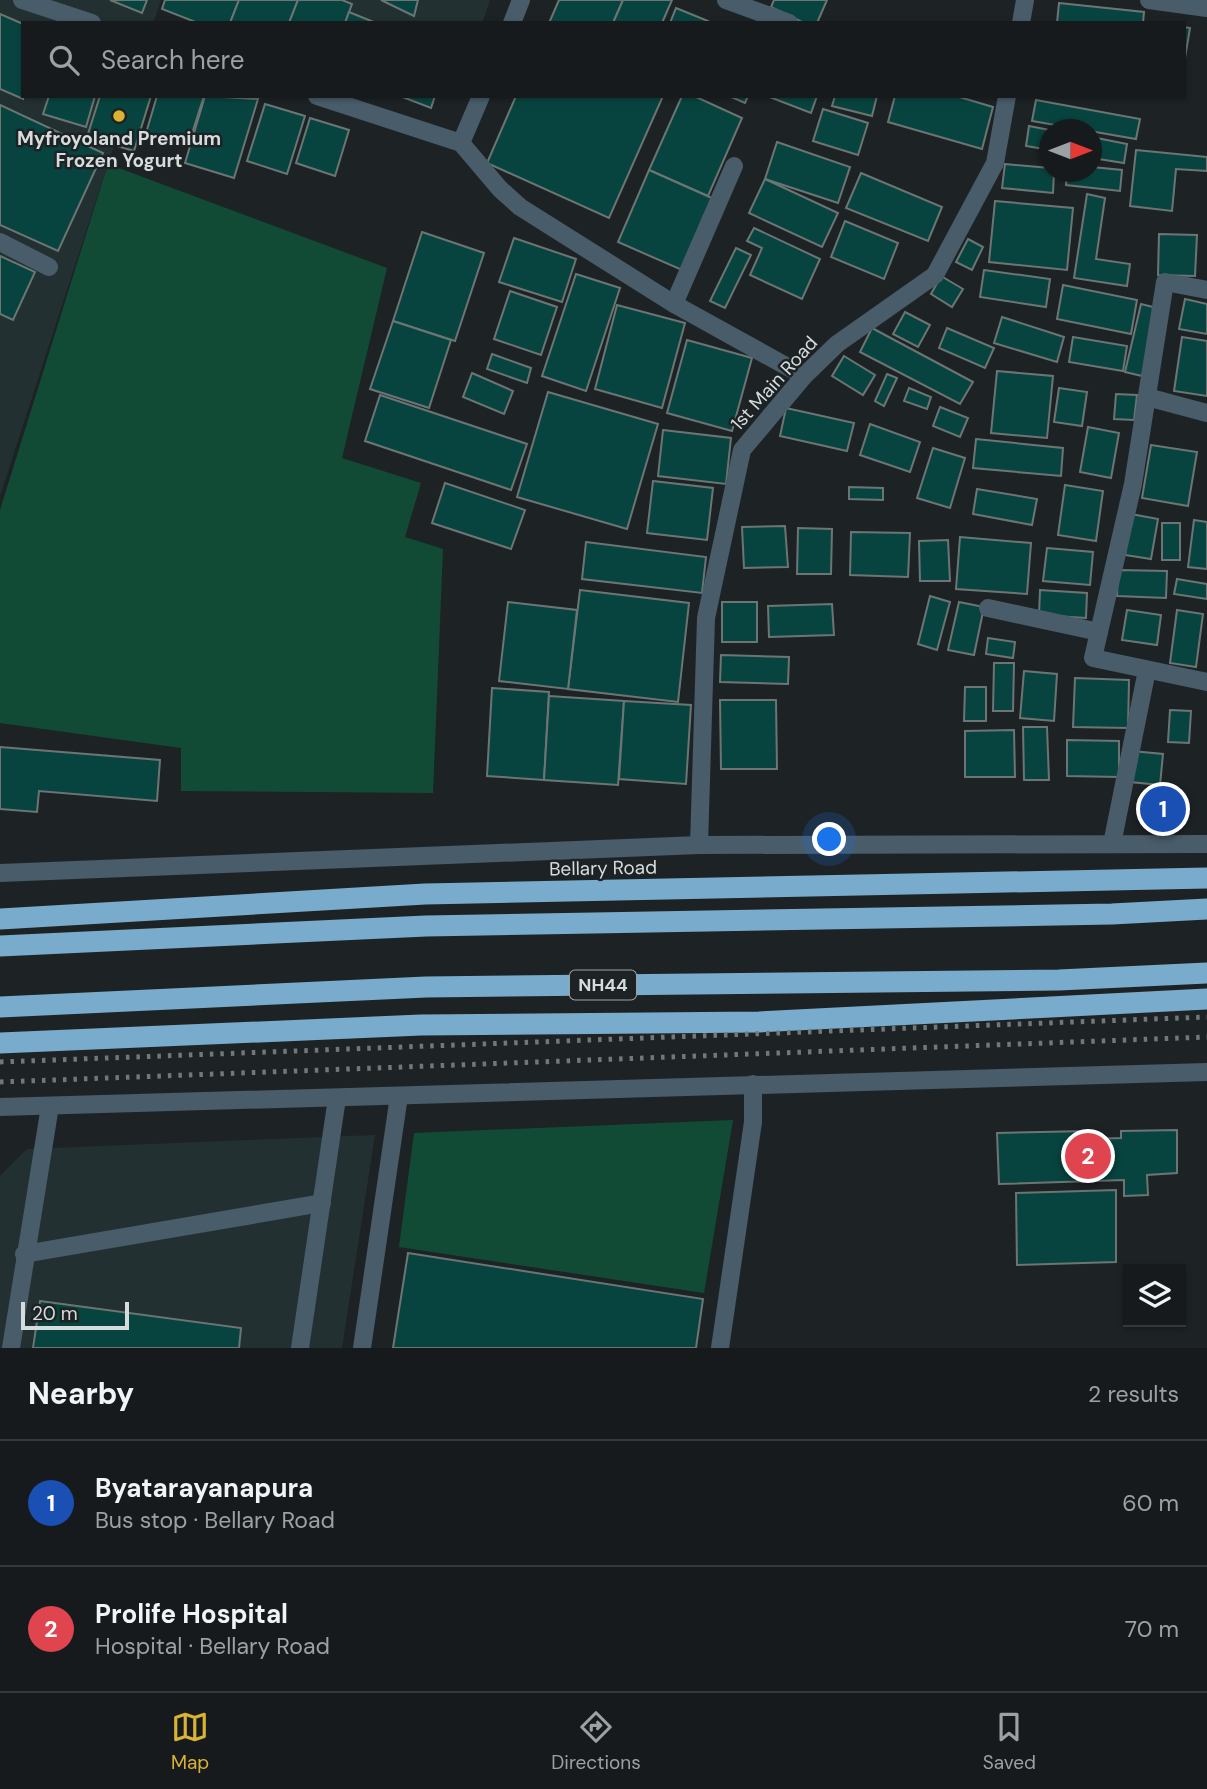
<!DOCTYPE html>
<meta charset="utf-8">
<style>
:root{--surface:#161a1c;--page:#1f2325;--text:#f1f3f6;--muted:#9ea1a3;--line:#35383b;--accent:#dab333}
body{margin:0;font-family:"DM Sans",sans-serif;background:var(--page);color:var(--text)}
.controls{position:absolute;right:21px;bottom:21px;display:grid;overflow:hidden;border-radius:0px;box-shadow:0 2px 5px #0004}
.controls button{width:63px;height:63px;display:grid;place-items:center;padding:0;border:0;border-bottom:2px solid var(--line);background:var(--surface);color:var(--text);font:35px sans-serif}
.compass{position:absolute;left:1039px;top:119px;width:63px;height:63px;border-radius:50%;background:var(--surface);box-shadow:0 2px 5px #0004;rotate:90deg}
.scale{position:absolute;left:21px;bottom:18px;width:108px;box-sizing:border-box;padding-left:7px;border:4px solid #d6dbdc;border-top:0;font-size:19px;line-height:24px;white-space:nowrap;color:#d6dbdc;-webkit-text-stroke:5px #1d2325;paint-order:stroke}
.you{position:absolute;left:830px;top:840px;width:24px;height:24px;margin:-18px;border:5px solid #fff;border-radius:50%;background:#1a73e8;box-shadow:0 0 0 10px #1a73e833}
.badge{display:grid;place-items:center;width:46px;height:46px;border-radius:50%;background:var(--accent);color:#fff;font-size:23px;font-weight:700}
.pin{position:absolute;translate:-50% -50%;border:4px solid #fff;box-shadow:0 2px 7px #0006}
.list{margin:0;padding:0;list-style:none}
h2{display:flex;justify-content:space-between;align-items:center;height:91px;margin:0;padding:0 28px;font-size:30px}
h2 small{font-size:23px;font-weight:400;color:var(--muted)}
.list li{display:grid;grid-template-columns:46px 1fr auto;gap:21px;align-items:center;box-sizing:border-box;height:126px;padding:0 28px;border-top:2px solid var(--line)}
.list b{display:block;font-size:26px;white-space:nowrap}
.list p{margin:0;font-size:23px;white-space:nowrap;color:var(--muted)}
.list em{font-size:23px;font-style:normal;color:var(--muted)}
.icon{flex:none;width:38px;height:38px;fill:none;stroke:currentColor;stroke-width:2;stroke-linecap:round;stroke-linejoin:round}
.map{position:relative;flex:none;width:1207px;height:1348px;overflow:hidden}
.search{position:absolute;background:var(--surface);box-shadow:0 2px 5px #0004;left:21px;right:21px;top:21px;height:77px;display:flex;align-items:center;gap:18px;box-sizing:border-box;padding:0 24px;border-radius:0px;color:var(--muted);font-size:26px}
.sheet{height:343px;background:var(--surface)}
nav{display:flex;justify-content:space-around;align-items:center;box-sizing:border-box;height:98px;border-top:2px solid var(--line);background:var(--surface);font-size:19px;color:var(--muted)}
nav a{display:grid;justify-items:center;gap:4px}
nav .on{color:var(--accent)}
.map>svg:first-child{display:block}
.built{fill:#223032}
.green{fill:#124b35}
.building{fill:#08443f;stroke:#6c7574;stroke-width:2}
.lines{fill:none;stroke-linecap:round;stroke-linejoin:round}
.minor{stroke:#485c69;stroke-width:18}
.highway{stroke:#79accc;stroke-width:21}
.rail{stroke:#727779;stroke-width:5;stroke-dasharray:3.5 7;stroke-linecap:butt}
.poi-dot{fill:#dab333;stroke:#1d2325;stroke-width:2.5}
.labels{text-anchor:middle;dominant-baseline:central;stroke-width:5;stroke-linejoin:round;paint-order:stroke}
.shield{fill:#1d2325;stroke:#9ea4a5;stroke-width:2}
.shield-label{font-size:18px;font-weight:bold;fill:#d6dbdc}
.poi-label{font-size:19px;font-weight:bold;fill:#d6dbdc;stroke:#1d2325}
.street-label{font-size:19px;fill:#d6dbdc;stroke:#1d2325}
</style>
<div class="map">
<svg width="1207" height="1348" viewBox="0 0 1207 1348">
<rect width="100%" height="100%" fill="#1d2325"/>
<!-- built -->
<g class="built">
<path d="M 0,0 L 161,0 L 153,23 L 23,23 L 23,96 L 130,96 L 0,496 Z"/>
<path d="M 307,0 L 490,0 L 482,23 L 355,23 Z"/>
<path d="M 375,1135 L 342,1348 L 0,1348 L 0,1176 L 27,1149 Z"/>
</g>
<!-- green -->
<g class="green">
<path d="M 108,164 L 387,268 L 342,458 L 421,483 L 405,537 L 443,549 L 433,793 L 181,791 L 181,748 L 0,723 L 0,510 Z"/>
<path d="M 733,1120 L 704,1293 L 399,1247 L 414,1133 Z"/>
</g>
<!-- building -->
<g class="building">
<path d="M 110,0 L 147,0 L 142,13 Z"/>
<path d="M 165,0 L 239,0 L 230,23 L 198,23 L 162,9 Z"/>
<path d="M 239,0 L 298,0 L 289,23 L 230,23 Z"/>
<path d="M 298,0 L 342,0 L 352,4 L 345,23 L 289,23 Z"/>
<path d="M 381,0 L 418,0 L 414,16 Z"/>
<path d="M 559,0 L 623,0 L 613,23 L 549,23 Z"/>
<path d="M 623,0 L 672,0 L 662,23 L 613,23 Z"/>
<path d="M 774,0 L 827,0 L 817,23 L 804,23 L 771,7 Z"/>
<path d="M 1059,3 L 1144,12 L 1143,23 L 1057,23 Z"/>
<path d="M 676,8 L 708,21 L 707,23 L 670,23 Z"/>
<path d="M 349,12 L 376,23 L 345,23 Z"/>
<path d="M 0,14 L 23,24 L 23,99 L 0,89 Z"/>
<path d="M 1184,27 L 1190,28 L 1185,58 L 1184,58 Z"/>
<path d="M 49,96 L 95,96 L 86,127 L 43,114 Z"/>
<path d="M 100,96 L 151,96 L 134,151 L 87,137 Z"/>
<path d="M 157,96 L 204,96 L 188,146 L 146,133 Z"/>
<path d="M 205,96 L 258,99 L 234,178 L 185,163 Z"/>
<path d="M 400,96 L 435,96 L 431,108 Z"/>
<path d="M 516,96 L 663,96 L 609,218 L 487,163 Z"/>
<path d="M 682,96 L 694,96 L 742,118 L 708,196 L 649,170 Z"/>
<path d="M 729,96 L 748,96 L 745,103 Z"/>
<path d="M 767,96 L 817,96 L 811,113 Z"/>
<path d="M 835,96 L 877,96 L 872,116 L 832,106 Z"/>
<path d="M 895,96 L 956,96 L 993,107 L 982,149 L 888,122 Z"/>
<path d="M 1036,100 L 1140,119 L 1136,139 L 1032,121 Z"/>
<path d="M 265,104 L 305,116 L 287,174 L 247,161 Z"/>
<path d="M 0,105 L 103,153 L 58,251 L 0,225 Z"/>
<path d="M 823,109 L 868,123 L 858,155 L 813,141 Z"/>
<path d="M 310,118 L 349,130 L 335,176 L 296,163 Z"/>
<path d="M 1029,126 L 1050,130 L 1050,150 L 1026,146 Z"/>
<path d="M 1092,137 L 1127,144 L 1124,163 L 1092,158 Z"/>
<path d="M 777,142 L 850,167 L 838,203 L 765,179 Z"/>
<path d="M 1136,150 L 1207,157 L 1207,171 L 1176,169 L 1172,211 L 1130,206 Z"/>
<path d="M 1005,164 L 1050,168 L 1050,172 L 1054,172 L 1053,193 L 1002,188 Z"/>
<path d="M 1092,167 L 1122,170 L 1120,191 L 1066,185 L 1067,172 L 1092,172 Z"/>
<path d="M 649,170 L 714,199 L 682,270 L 618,242 Z"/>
<path d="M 861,173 L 942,207 L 928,241 L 846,208 Z"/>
<path d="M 765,179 L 838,213 L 822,247 L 749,213 Z"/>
<path d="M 1087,194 L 1105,198 L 1096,259 L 1130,264 L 1127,286 L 1074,278 Z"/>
<path d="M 995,201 L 1073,208 L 1067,270 L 989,262 Z"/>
<path d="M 845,221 L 898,243 L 884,279 L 831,257 Z"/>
<path d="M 754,228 L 820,259 L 802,299 L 750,275 L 762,248 L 747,241 Z"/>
<path d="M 422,232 L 484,253 L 455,341 L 393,321 Z"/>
<path d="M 1159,234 L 1197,235 L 1195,276 L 1158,275 Z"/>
<path d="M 514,238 L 576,259 L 562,302 L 499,282 Z"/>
<path d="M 968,239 L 983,247 L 972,270 L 956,262 Z"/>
<path d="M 736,248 L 751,255 L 725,308 L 710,301 Z"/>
<path d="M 0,256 L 35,272 L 13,320 L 0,314 Z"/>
<path d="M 984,270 L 1050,279 L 1046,307 L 980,297 Z"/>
<path d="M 576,274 L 620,288 L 586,391 L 542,376 Z"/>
<path d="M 941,276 L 963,289 L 952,307 L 931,294 Z"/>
<path d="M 1063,285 L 1137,300 L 1131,334 L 1057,319 Z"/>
<path d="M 510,291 L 557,307 L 541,355 L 494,339 Z"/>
<path d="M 1185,299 L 1207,304 L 1207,334 L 1179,329 Z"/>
<path d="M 1141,304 L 1157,308 L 1142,376 L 1125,372 Z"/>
<path d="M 617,305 L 685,323 L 662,408 L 595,389 Z"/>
<path d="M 905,312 L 930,325 L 918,347 L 893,334 Z"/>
<path d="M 1002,317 L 1064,337 L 1057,362 L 994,343 Z"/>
<path d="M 393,321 L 451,340 L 429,408 L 370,389 Z"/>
<path d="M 872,328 L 973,382 L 960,404 L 860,352 Z"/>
<path d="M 947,328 L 994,348 L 985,368 L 939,348 Z"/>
<path d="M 1073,337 L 1127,346 L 1123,371 L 1069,362 Z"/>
<path d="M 1182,337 L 1207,341 L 1207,396 L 1174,391 Z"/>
<path d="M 687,340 L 752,358 L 732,431 L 667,413 Z"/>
<path d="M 492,354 L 531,368 L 527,383 L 487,369 Z"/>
<path d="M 844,356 L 875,375 L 863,395 L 832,376 Z"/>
<path d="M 997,371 L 1053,376 L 1047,438 L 991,433 Z"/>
<path d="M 472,373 L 513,391 L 504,414 L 463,397 Z"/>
<path d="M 887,374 L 897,378 L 884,406 L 875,401 Z"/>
<path d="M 909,388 L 931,397 L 927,409 L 904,401 Z"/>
<path d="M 1059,388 L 1087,392 L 1082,426 L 1054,422 Z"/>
<path d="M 548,392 L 658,424 L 627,529 L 517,497 Z"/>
<path d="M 1116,394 L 1137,395 L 1134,420 L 1114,419 Z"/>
<path d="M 380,395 L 527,444 L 511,490 L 365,441 Z"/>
<path d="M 940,407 L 968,418 L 960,437 L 933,426 Z"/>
<path d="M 786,408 L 854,423 L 847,451 L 780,436 Z"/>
<path d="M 870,424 L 920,442 L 910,472 L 860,455 Z"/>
<path d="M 1088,427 L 1119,433 L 1111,478 L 1080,472 Z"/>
<path d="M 663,430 L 731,438 L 726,484 L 658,476 Z"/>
<path d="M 976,439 L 1063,448 L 1061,476 L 973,468 Z"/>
<path d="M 1151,445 L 1197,452 L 1188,506 L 1142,498 Z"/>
<path d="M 933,448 L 965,458 L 950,508 L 917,498 Z"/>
<path d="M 653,481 L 713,488 L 707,540 L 647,533 Z"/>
<path d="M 445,483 L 525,510 L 511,549 L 432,523 Z"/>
<path d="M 1065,485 L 1103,491 L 1096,541 L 1058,535 Z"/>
<path d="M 849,487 L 883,488 L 883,500 L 849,499 Z"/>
<path d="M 977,489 L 1037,499 L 1032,525 L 973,514 Z"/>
<path d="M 1131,514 L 1158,519 L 1151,559 L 1125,555 Z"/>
<path d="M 1194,520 L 1207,522 L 1207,569 L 1188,567 Z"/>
<rect x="1162" y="523" width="18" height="37"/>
<path d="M 785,526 L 788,567 L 744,568 L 742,527 Z"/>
<path d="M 798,528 L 832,529 L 831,574 L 797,574 Z"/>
<path d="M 851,532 L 910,533 L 908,577 L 850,575 Z"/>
<path d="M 960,537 L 1031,543 L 1027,594 L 956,589 Z"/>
<path d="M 948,540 L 950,581 L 920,581 L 919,541 Z"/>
<path d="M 586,542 L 706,557 L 702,593 L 582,579 Z"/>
<path d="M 1047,548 L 1093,552 L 1090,585 L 1043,581 Z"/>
<path d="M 1118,570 L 1167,571 L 1166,598 L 1117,596 Z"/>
<path d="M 1177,579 L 1207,584 L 1207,599 L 1174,594 Z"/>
<path d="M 580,590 L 689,603 L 678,702 L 568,689 Z"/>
<path d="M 1040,590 L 1087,593 L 1086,618 L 1039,615 Z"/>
<path d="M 930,596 L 950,602 L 937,650 L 918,644 Z"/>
<path d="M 508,602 L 577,610 L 568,689 L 499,681 Z"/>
<rect x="722" y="602" width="35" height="40"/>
<path d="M 959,602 L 984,607 L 974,655 L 948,650 Z"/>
<path d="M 832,604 L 834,635 L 769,637 L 768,606 Z"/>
<path d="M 1127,610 L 1161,615 L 1157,645 L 1122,640 Z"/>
<path d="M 1177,610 L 1203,614 L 1196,667 L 1170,663 Z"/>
<path d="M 988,638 L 1015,642 L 1013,658 L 986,654 Z"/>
<path d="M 721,655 L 789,657 L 788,684 L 720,682 Z"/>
<path d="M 994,663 L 1014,663 L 1013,711 L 993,711 Z"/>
<path d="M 1024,671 L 1057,674 L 1054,721 L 1020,718 Z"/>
<path d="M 1075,678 L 1129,680 L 1128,728 L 1073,727 Z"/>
<path d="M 965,687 L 986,687 L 986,721 L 964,721 Z"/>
<path d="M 492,688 L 549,692 L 544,780 L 487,776 Z"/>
<path d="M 549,696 L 624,701 L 618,785 L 544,780 Z"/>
<path d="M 720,700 L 776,700 L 777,769 L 721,769 Z"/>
<path d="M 624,701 L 691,705 L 686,784 L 619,779 Z"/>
<path d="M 1170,710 L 1191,711 L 1189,743 L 1168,742 Z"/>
<path d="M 1023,727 L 1047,727 L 1049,780 L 1024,780 Z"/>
<path d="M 1014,730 L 1015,777 L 965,777 L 965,731 Z"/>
<path d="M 1067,740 L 1119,741 L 1119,777 L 1067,776 Z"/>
<path d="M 0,747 L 160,760 L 157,801 L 39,791 L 37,812 L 0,809 Z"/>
<path d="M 1132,751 L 1163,754 L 1160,785 L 1130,782 Z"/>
<path d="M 1177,1130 L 1177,1173 L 1147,1175 L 1148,1195 L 1124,1196 L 1124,1180 L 999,1184 L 997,1133 L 1088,1131 L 1088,1139 L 1121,1138 L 1121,1131 Z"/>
<path d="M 1116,1190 L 1116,1262 L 1017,1265 L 1016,1193 Z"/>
<path d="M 408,1253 L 703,1299 L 696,1348 L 393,1348 Z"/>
<path d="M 40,1301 L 241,1328 L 239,1348 L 33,1348 Z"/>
</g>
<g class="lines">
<!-- minor -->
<g class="minor">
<path d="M 22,0 L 92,23"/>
<path d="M 726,0 L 789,23"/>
<path d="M 1149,0 L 1207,8"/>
<path d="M 512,23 L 521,0"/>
<path d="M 1021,23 L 1025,0"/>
<path d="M 317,96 L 461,143 L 481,96"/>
<path d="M 461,143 L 500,189 L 520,207 L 674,304 L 804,376"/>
<path d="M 0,242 L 49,267"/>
<path d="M 1207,290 L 1165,282 L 1133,484 L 1093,658 L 1207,682"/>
<path d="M 674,304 L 734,166"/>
<path d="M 1147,397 L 1207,413"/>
<path d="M 988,608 L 1099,632"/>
<path d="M 1112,844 L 1147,670"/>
<path d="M 699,845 L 706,618 L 742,450 L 804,376 L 837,344 L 935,275 L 995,163 L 1007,96"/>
<path d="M 0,873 L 699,845 L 1207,844"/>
<path d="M 0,1107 L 1207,1072"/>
<path d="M 24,1254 L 322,1203"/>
<path d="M 11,1348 L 50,1106"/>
<path d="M 300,1348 L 337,1098"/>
<path d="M 362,1348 L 399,1096"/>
<path d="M 720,1348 L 753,1122 L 753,1084"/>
</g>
<!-- highway -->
<g class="highway">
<path d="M 0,919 L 425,894 L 1207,878"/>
<path d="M 0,946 L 426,926 L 1112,914 L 1207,909"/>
<path d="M 0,1007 L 426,987 L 1059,980 L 1207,973"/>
<path d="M 0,1043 L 421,1025 L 759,1022 L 1207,999"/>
</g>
<!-- rail -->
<g class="rail">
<path d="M 0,1062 L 1207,1017"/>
<path d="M 0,1082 L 1207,1037"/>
</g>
</g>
<!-- markers -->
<circle class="poi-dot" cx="119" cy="116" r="7"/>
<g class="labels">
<!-- shield labels -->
<rect class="shield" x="570" y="970.5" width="66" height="29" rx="5"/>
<g class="shield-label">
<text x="603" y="985">NH44</text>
</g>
<!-- poi labels -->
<g class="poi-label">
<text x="119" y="138">Myfroyoland Premium<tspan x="119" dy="22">Frozen Yogurt</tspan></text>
</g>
<!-- street labels -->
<g class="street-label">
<text transform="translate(774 383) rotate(-48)">1st Main Road</text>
<text transform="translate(603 868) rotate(-1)">Bellary Road</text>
</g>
</g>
</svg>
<div class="controls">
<button><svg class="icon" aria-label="layers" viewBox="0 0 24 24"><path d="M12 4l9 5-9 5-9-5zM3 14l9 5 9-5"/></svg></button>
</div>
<svg class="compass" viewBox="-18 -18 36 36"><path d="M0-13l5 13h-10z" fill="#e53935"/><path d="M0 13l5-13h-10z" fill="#9ea1a3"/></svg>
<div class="scale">20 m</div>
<div class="you"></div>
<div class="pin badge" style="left:1163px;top:809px;background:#1a4fb4">1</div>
<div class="pin badge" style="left:1088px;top:1156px;background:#e0444e">2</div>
<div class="search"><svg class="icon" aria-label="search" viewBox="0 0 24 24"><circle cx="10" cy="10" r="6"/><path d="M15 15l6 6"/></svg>Search here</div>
</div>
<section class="sheet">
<h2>Nearby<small>2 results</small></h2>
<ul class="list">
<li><span class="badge" style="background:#1a4fb4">1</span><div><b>Byatarayanapura</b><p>Bus stop · Bellary Road</p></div><em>60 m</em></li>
<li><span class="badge" style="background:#e0444e">2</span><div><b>Prolife Hospital</b><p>Hospital · Bellary Road</p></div><em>70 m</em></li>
</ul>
</section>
<nav>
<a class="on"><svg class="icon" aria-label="map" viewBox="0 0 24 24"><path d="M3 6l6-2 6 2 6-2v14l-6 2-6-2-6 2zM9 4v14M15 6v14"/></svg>Map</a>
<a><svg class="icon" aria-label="directions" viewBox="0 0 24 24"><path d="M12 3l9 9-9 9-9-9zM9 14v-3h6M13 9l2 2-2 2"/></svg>Directions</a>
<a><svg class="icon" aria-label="saved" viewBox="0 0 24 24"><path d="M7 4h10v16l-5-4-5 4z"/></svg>Saved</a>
</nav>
